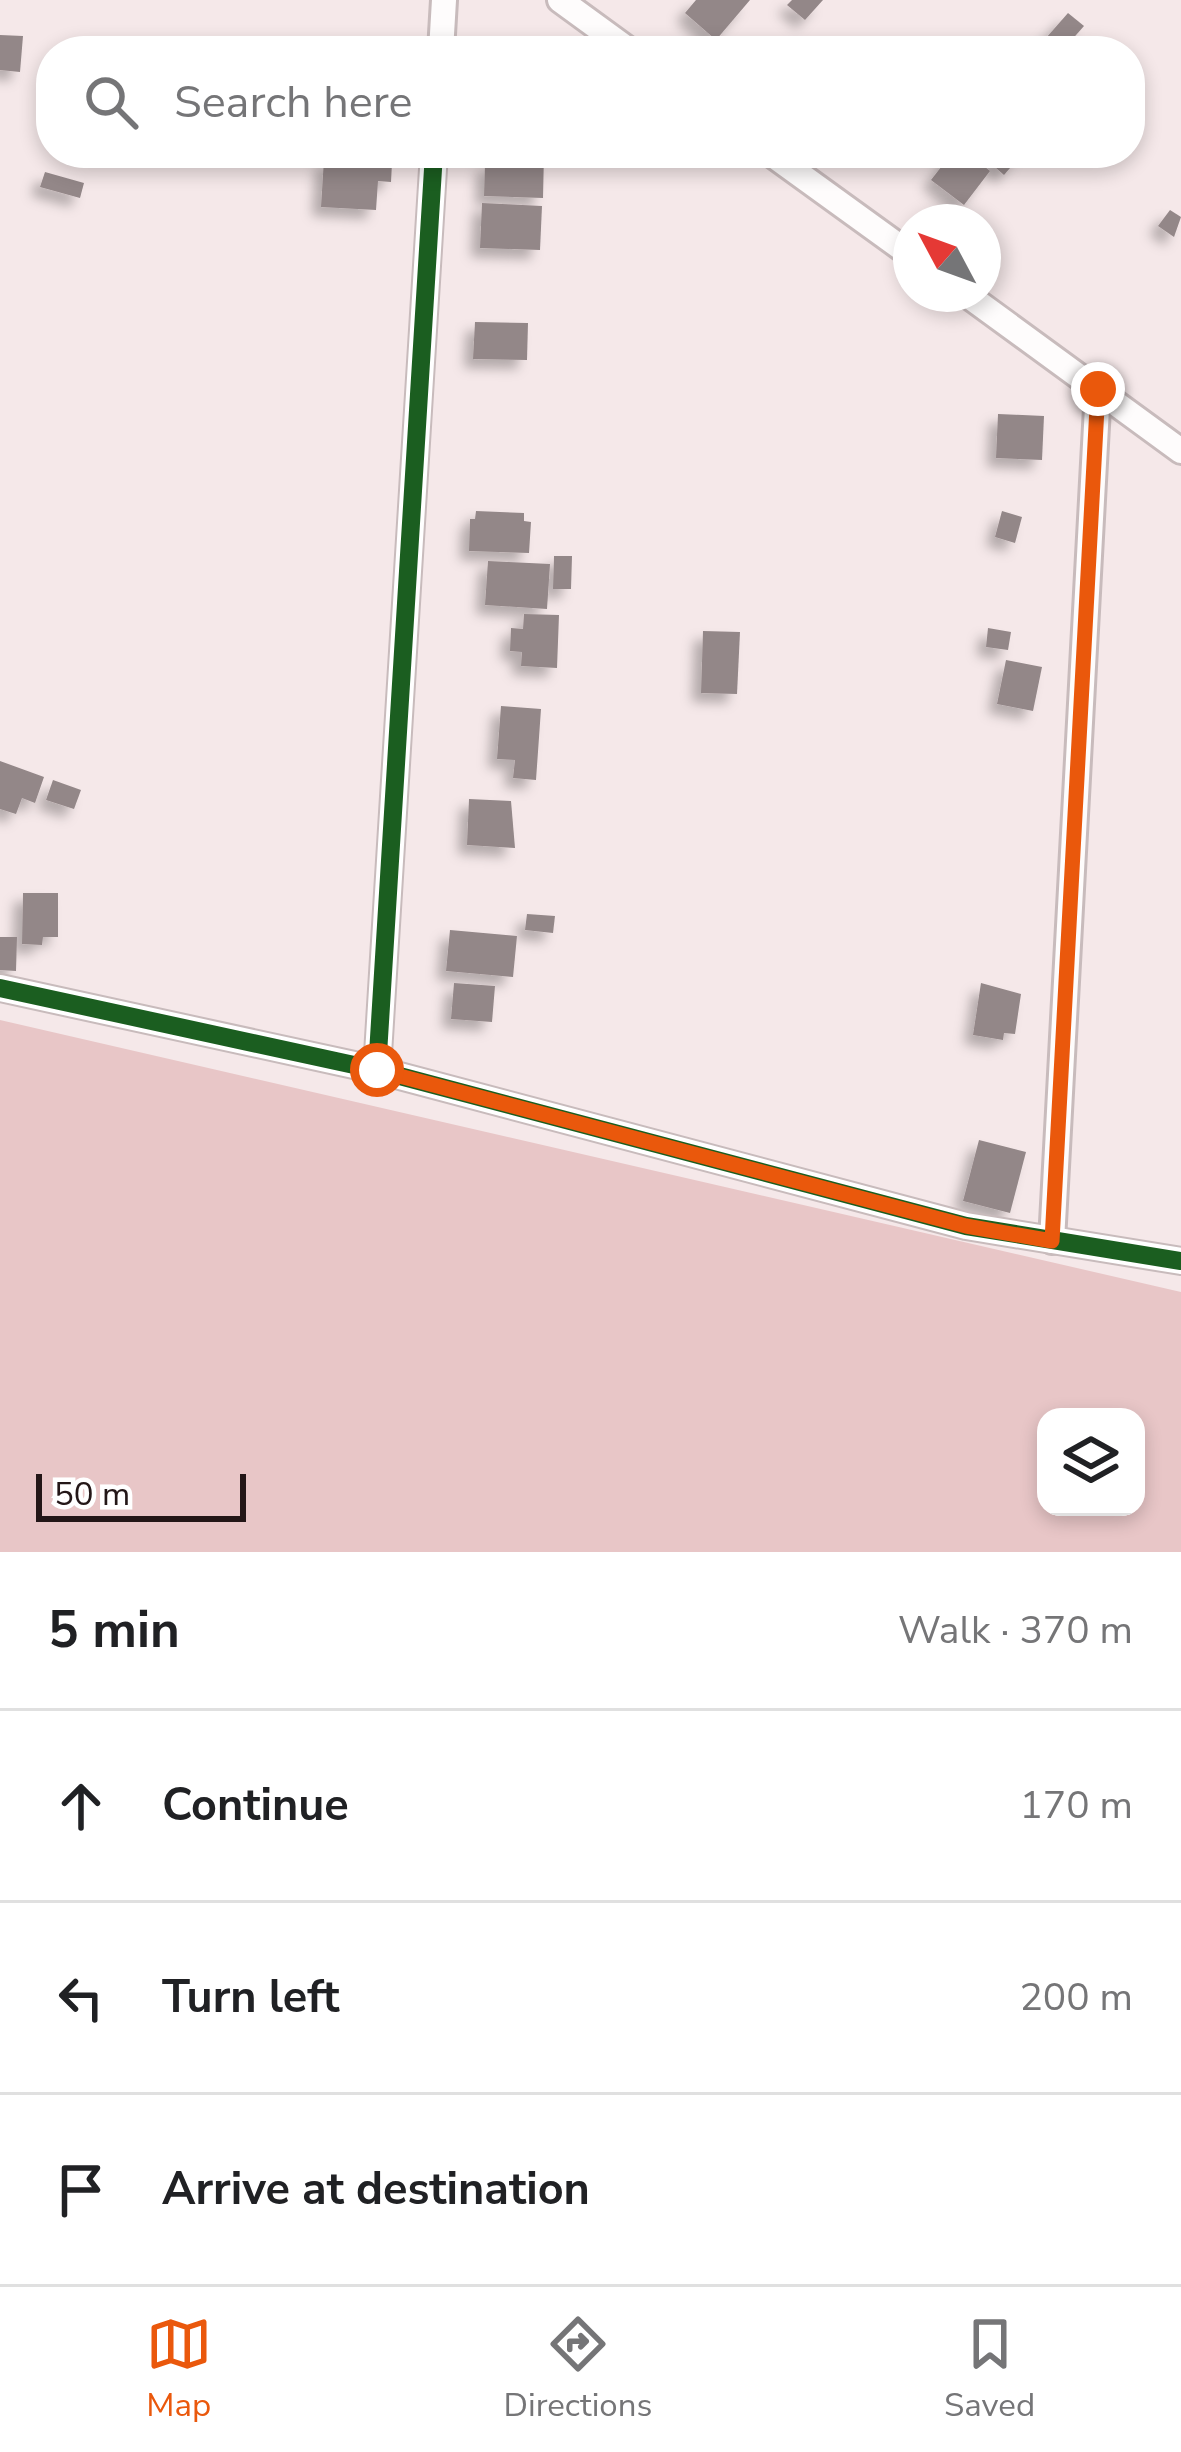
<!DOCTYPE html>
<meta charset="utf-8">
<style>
:root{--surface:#fff;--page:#f2f2f2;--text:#202124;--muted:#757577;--line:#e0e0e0;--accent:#ea580c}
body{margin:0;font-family:"Nunito Sans",sans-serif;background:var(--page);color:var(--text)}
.controls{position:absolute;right:36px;bottom:36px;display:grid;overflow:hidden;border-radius:24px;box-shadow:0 6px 18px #0003}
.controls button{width:108px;height:108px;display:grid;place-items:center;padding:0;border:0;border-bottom:3px solid var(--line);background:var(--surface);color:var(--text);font:60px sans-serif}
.compass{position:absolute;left:893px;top:204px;width:108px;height:108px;border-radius:50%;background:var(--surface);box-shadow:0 6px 18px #0003;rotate:311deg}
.scale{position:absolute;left:36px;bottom:30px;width:210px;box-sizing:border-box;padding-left:12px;border:6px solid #231617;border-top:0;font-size:33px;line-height:42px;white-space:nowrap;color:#231617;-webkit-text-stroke:9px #fff;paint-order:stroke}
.stop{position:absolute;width:36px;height:36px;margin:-27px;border:9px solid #ea580c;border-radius:50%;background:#fff}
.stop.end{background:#ea580c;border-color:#fff;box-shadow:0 3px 12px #0008}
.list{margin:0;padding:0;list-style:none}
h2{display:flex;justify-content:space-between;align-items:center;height:156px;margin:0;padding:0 48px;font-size:51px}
h2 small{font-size:39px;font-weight:400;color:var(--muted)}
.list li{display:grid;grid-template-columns:78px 1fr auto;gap:36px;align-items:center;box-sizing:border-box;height:192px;padding:0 48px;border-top:3px solid var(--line)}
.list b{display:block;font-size:45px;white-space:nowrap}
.list em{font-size:39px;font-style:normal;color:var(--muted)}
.icon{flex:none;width:66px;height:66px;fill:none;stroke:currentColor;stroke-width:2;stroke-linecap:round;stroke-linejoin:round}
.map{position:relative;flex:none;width:1181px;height:1552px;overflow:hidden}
.search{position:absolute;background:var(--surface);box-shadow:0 6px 18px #0003;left:36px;right:36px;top:36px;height:132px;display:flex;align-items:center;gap:30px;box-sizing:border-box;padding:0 42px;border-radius:48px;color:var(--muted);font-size:45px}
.sheet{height:732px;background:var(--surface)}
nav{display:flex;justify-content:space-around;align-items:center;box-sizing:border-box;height:168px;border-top:3px solid var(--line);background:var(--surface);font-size:33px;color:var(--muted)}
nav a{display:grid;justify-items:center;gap:6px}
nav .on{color:var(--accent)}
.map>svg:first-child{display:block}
.green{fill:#e8c6c7;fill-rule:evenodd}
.building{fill:#938788;filter:url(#shadow)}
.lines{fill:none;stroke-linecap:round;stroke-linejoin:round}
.street-casing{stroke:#c8bbbc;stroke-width:30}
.street{stroke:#fefcfc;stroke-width:24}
.cycleway-casing{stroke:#fff;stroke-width:26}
.cycleway{stroke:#1b5e20;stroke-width:18}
.route{stroke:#ea580c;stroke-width:15}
</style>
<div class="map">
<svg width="1181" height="1552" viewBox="0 0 1181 1552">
<defs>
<filter id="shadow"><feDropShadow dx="-9" dy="9" stdDeviation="6" flood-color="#0004"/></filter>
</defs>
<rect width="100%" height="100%" fill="#f5e8e9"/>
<!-- green -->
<path class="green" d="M 0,1020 L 1181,1292 L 1181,1552 L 0,1552 ZM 1046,1417 L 1136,1417 L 1136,1507 L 1046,1507 Z"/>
<!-- building -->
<g class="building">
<path d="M 696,0 L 750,0 L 716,40 L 685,13 Z"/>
<path d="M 792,0 L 823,0 L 805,20 L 787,5 Z"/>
<path d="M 1068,13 L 1084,26 L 1062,51 L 1046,38 Z"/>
<path d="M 0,35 L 23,36 L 20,72 L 0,70 Z"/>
<path d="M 501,153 L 544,153 L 543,198 L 484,196 L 485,163 L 501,163 Z"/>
<path d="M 952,153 L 968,153 L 990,171 L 964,205 L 931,180 Z"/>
<path d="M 979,153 L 1023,153 L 1004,175 Z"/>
<path d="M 324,159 L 392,163 L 391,182 L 378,181 L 376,210 L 321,207 Z"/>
<path d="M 45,172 L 84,183 L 80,198 L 40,187 Z"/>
<path d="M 482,203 L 542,206 L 540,250 L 480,248 Z"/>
<path d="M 1170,210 L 1181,217 L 1174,237 L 1158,226 Z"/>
<path d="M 475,322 L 528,323 L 527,360 L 473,359 Z"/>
<path d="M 998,414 L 1044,416 L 1042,460 L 996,458 Z"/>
<path d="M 476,511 L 524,513 L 524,521 L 531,522 L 529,553 L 469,551 L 470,519 L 475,519 Z"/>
<path d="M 1002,511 L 1022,517 L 1015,543 L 995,537 Z"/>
<path d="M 554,556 L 572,556 L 571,589 L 553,589 Z"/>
<path d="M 488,561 L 550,564 L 547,609 L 485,605 Z"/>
<path d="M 524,614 L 559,615 L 557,668 L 521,666 L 522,652 L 510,651 L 511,628 L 523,629 Z"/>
<path d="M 988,628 L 1011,632 L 1008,650 L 986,647 Z"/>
<path d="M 703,631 L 740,632 L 737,694 L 701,693 Z"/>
<path d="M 1006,660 L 1042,667 L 1033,711 L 997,704 Z"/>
<path d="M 501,706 L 541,709 L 536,780 L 513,778 L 515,760 L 497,759 Z"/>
<path d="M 0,761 L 44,777 L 35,803 L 22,798 L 16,814 L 0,809 Z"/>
<path d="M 53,780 L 81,790 L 74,809 L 46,800 Z"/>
<path d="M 469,799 L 511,801 L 515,848 L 467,845 Z"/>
<path d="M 23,893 L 58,893 L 58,937 L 43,937 L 42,945 L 22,944 Z"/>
<path d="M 527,914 L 555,916 L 553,933 L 525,930 Z"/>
<path d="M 450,930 L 517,936 L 513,977 L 446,971 Z"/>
<path d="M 0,937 L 17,937 L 16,971 L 0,970 Z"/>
<path d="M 454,983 L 495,986 L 492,1022 L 451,1019 Z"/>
<path d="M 981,983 L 1021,994 L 1015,1034 L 1004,1033 L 1003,1040 L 973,1035 Z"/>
<path d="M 979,1140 L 1026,1152 L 1010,1213 L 963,1201 Z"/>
</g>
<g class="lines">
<!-- street casing -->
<g class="street-casing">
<g id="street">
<path d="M 560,0 L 630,51"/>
<path d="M 441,51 L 444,0"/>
<path d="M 770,153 L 911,255"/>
<path d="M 966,294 L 1181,451"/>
<path d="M 0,988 L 377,1070 L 966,1226 L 1181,1261"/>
<path d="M 377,1070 L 434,153"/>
<path d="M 1052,1241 L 1098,389"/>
</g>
</g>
<!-- street -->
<use href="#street" class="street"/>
<!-- cycleway casing -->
<g class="cycleway-casing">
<g id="cycleway">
<path d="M 0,988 L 377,1070 L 966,1226 L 1181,1261"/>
<path d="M 377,1070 L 434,153"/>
</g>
</g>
<!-- cycleway -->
<use href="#cycleway" class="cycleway"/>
</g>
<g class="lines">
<!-- route -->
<path class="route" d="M 377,1070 L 966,1226 L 1052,1241 L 1098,389"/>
</g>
</svg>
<div class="controls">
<button><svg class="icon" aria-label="layers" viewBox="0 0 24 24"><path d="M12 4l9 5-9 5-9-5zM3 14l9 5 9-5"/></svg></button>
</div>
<svg class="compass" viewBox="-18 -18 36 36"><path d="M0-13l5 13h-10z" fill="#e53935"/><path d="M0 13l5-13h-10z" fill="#757577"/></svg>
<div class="scale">50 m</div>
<div class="stop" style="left:377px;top:1070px"></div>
<div class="stop end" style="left:1098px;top:389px"></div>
<div class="search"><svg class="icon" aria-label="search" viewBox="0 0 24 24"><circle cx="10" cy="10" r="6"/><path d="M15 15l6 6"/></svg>Search here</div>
</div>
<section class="sheet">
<h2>5 min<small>Walk · 370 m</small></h2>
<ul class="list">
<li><svg class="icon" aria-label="ahead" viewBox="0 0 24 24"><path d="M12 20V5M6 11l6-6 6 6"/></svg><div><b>Continue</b></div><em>170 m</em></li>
<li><svg class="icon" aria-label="left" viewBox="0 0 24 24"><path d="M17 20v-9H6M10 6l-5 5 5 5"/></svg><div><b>Turn left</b></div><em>200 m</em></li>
<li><svg class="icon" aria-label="arrive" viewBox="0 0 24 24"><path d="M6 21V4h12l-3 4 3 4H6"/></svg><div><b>Arrive at destination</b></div></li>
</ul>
</section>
<nav>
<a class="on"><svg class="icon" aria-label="map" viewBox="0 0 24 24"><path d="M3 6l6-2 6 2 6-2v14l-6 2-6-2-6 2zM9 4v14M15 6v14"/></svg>Map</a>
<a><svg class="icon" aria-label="directions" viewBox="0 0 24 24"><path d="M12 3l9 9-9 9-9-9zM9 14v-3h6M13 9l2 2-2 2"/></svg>Directions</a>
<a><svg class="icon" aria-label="saved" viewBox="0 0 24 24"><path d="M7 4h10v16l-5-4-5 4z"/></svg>Saved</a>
</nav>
